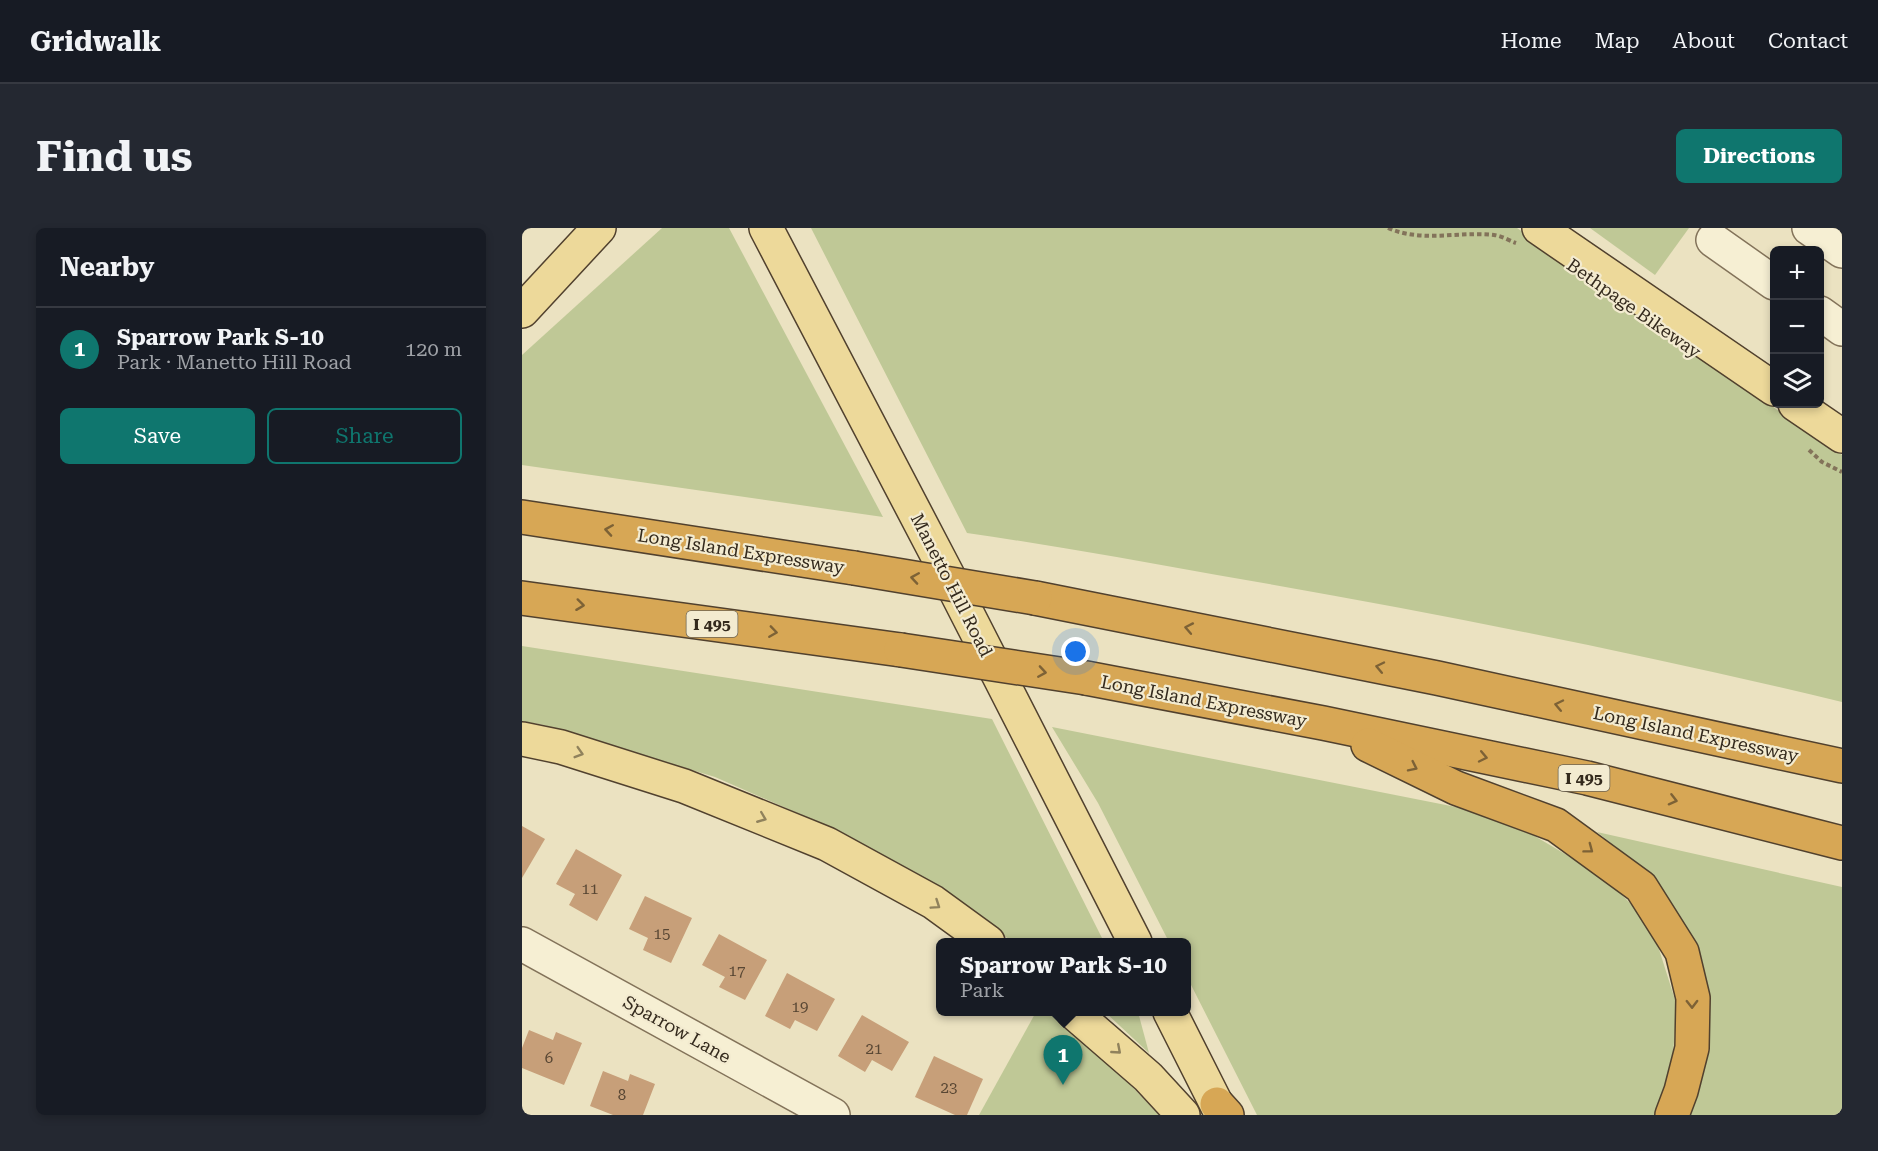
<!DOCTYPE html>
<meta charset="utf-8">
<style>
:root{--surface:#171b24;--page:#242831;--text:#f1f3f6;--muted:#9ea1a6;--line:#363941;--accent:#0f766e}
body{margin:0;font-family:"Roboto Serif",serif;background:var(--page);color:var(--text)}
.controls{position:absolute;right:18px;top:18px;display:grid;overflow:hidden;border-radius:9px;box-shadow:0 3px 9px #0003}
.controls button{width:54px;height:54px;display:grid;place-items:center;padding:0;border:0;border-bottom:2px solid var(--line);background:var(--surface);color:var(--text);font:30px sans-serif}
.you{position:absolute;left:554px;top:424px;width:21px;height:21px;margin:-15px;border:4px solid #fff;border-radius:50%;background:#1a73e8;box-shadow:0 0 0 9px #1a73e833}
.badge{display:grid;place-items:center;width:39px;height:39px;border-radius:50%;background:var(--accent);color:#fff;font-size:20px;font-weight:700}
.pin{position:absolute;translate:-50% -50px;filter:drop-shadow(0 2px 3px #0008)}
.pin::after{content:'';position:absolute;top:32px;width:21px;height:18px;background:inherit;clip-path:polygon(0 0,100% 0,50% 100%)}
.popup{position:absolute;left:414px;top:710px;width:255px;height:78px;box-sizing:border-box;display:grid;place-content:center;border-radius:9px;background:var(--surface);filter:drop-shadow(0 2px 4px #0005);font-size:20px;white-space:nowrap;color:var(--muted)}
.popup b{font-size:22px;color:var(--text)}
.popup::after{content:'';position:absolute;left:50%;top:100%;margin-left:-12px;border:12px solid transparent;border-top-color:var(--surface)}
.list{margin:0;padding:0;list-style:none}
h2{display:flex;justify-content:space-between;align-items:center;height:78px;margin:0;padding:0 24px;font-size:26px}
h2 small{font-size:20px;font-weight:400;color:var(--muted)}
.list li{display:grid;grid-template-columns:39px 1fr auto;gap:18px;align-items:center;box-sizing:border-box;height:84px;padding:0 24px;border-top:2px solid var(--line)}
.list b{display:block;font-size:22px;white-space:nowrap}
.list p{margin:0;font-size:20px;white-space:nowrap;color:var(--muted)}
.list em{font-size:20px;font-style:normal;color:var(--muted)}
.actions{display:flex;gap:12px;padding:18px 24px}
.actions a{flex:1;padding:14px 0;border:2px solid var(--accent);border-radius:9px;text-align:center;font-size:21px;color:var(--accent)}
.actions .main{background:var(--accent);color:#fff}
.icon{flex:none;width:33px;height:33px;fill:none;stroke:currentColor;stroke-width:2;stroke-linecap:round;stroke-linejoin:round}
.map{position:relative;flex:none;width:1320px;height:887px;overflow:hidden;border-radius:9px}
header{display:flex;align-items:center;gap:36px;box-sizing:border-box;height:84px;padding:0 30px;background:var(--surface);border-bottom:2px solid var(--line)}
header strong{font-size:28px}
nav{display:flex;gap:33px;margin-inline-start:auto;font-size:21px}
.intro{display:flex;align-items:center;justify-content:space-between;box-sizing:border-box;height:144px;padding:0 36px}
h1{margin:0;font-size:42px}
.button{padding:15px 27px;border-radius:9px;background:var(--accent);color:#fff;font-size:21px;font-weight:700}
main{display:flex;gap:36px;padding:0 36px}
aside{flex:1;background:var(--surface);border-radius:9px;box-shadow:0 3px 9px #0003}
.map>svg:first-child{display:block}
.green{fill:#bfc896}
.building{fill:#c79f79}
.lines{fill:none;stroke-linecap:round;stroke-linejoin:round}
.minor-casing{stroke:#83735a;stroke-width:36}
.major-casing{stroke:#51412e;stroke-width:36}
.highway-casing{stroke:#51412e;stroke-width:36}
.path{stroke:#83735a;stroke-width:4;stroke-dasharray:4.5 3;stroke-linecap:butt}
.minor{stroke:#f6efd3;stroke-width:33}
.major{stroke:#edd99a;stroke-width:33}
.highway{stroke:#d7a755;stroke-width:33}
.highway-bridge-casing{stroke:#51412e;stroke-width:36;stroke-linecap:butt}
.highway-bridge{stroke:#d7a755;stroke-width:33}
.oneway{stroke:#7d6236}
.oneway2{stroke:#90825c}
.labels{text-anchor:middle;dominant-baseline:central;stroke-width:4.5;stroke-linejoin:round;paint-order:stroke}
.number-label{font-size:15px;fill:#594734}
.shield{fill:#f3ebd0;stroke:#6d6453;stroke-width:1.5}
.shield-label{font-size:16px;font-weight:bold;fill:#342a1d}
.street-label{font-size:18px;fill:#342a1d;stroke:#f3ebd0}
</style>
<header>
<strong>Gridwalk</strong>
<nav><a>Home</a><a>Map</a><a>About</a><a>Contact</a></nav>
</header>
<div class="intro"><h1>Find us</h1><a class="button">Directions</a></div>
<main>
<aside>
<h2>Nearby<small></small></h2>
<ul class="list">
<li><span class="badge">1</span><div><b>Sparrow Park S-10</b><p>Park · Manetto Hill Road</p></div><em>120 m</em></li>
</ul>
<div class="actions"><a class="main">Save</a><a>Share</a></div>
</aside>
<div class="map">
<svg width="1320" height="887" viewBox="0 0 1320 887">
<rect width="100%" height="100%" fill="#ebe2c1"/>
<!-- green -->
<g class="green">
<path d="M 140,0 L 207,0 L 361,289 L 0,237 L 0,127 Z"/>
<path d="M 289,0 L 995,0 L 1320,227 L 1320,474 C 1113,424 904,383 695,347 C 612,332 529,317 445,305 Z"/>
<path d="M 1068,0 L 1167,0 L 1133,47 Z"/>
<path d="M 0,418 L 470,491 L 582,714 L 491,714 L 423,666 L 321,605 L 193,549 L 22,497 L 0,493 Z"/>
<path d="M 530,499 L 939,580 L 999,600 L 1082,649 L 1129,696 L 1155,778 L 1148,862 L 1133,887 L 735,887 L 664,747 L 664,714 L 647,714 L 576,575 Z"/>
<path d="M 1075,604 L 1320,659 L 1320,887 L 1165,887 L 1184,761 L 1164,699 L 1131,648 Z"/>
<path d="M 514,784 L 526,784 L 584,831 L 637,887 L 457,887 Z"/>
<path d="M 583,784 L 616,784 L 627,825 Z"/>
</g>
<!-- building -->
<g class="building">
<path d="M 0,598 L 23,611 L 0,650 Z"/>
<path d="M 54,621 L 100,647 L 75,693 L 47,677 L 53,666 L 34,656 Z"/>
<path d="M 123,668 L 170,690 L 149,735 L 121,722 L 126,710 L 107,701 Z"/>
<path d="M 197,706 L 245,732 L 223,772 L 197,759 L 203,749 L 180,737 Z"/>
<path d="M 265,745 L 313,771 L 295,803 L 273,792 L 268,801 L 243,788 Z"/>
<path d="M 340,787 L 387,814 L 370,843 L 350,832 L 343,844 L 316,828 Z"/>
<path d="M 7,802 L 31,812 L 34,804 L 60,815 L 42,857 L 0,840 L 0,820 Z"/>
<path d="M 412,828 L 461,851 L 445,887 L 433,887 L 393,869 Z"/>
<path d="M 81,843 L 106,853 L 108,846 L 133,856 L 121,887 L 91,887 L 68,878 Z"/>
</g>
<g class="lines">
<!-- minor casing -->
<g class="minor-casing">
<g id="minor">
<path d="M 1287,0 L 1320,23"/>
<path d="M 1191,12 L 1252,55"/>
<path d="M 1298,85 L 1320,101"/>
<path d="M 0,716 L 311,887"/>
</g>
</g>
<!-- major casing -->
<g class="major-casing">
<g id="major">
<path d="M 244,0 L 424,344 L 613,714"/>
<path d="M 1017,0 L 1252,161"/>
<path d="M 0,83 L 77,0"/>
<path d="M 1273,176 L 1320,208"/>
<path d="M 0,511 L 39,519 L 162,558 L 305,616 L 411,674 L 466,714"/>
<path d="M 551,784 L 626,849 L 661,887"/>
<path d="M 648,784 L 700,887"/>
</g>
</g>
<!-- highway casing -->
<g class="highway-casing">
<g id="highway">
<path d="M 0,289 L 332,340"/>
<path d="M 0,370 L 379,422"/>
<path d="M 513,370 L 915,450 L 1320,538"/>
<path d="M 564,450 L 801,495 L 1065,550 L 1320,615"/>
<path d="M 846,517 L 934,560 L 1034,597 L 1119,659 L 1160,724 L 1171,770 L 1170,820 L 1159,863 L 1150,887"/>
<path d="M 695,876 L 705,887"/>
</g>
</g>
<!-- path -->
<g class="path">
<path d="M 866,0 C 901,15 936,3 972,7 C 980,8 988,13 994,15"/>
<path d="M 1287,222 L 1300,234 L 1320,244"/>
</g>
<!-- minor -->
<use href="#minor" class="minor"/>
<!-- major -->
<use href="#major" class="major"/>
<!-- highway -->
<use href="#highway" class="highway"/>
<!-- highway-bridge casing -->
<g class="highway-bridge-casing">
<g id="highway-bridge">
<path d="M 332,340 L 513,370"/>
<path d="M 379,422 L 564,450"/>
</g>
</g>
<!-- highway-bridge -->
<use href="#highway-bridge" class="highway-bridge"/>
</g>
<!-- one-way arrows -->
<defs><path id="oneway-chevron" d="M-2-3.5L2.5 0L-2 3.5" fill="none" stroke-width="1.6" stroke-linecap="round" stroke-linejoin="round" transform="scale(1.5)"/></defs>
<g class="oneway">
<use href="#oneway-chevron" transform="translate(87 302) rotate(-171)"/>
<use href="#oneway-chevron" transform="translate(393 350) rotate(-171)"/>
<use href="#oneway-chevron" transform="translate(58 377) rotate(7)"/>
<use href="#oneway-chevron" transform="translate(667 400) rotate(-169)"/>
<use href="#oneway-chevron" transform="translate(251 404) rotate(8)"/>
<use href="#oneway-chevron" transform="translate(858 439) rotate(-168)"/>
<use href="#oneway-chevron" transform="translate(520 444) rotate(9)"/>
<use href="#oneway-chevron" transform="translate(1037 477) rotate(-168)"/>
<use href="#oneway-chevron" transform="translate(961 529) rotate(12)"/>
<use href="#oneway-chevron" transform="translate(891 539) rotate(26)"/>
<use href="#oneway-chevron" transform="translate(1151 572) rotate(14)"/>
<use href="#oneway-chevron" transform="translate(1067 621) rotate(37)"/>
<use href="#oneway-chevron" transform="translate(1170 776) rotate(89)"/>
</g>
<g class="oneway2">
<use href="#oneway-chevron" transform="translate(57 525) rotate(17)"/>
<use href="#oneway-chevron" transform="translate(240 590) rotate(22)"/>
<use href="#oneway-chevron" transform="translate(414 677) rotate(34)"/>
<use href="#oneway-chevron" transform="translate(595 822) rotate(41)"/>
</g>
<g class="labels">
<!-- number labels -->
<g class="number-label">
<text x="68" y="661">11</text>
<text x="140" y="706">15</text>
<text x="215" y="743">17</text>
<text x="278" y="779">19</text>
<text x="352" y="821">21</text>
<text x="27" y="830">6</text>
<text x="427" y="860">23</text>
<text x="100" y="867">8</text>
</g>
<!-- shield labels -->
<g class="shield">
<rect x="164.5" y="383" width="51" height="26" rx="4.5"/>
<rect x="1036.5" y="537" width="51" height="26" rx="4.5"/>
</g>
<g class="shield-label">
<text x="190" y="396">I 495</text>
<text x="1062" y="550">I 495</text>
</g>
<!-- street labels -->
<g class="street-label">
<text transform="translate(1112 80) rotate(35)">Bethpage Bikeway</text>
<text transform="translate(219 323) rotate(9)">Long Island Expressway</text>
<text transform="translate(430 357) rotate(63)">Manetto Hill Road</text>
<text transform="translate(682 473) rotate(11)">Long Island Expressway</text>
<text transform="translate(1174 506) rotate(12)">Long Island Expressway</text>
<text transform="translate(155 801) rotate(29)">Sparrow Lane</text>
</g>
</g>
</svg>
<div class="controls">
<button>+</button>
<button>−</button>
<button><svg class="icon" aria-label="layers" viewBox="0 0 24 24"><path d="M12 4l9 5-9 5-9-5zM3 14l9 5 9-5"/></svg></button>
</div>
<div class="you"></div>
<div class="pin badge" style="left:541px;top:857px">1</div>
<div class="popup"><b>Sparrow Park S-10</b>Park</div>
</div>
</main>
